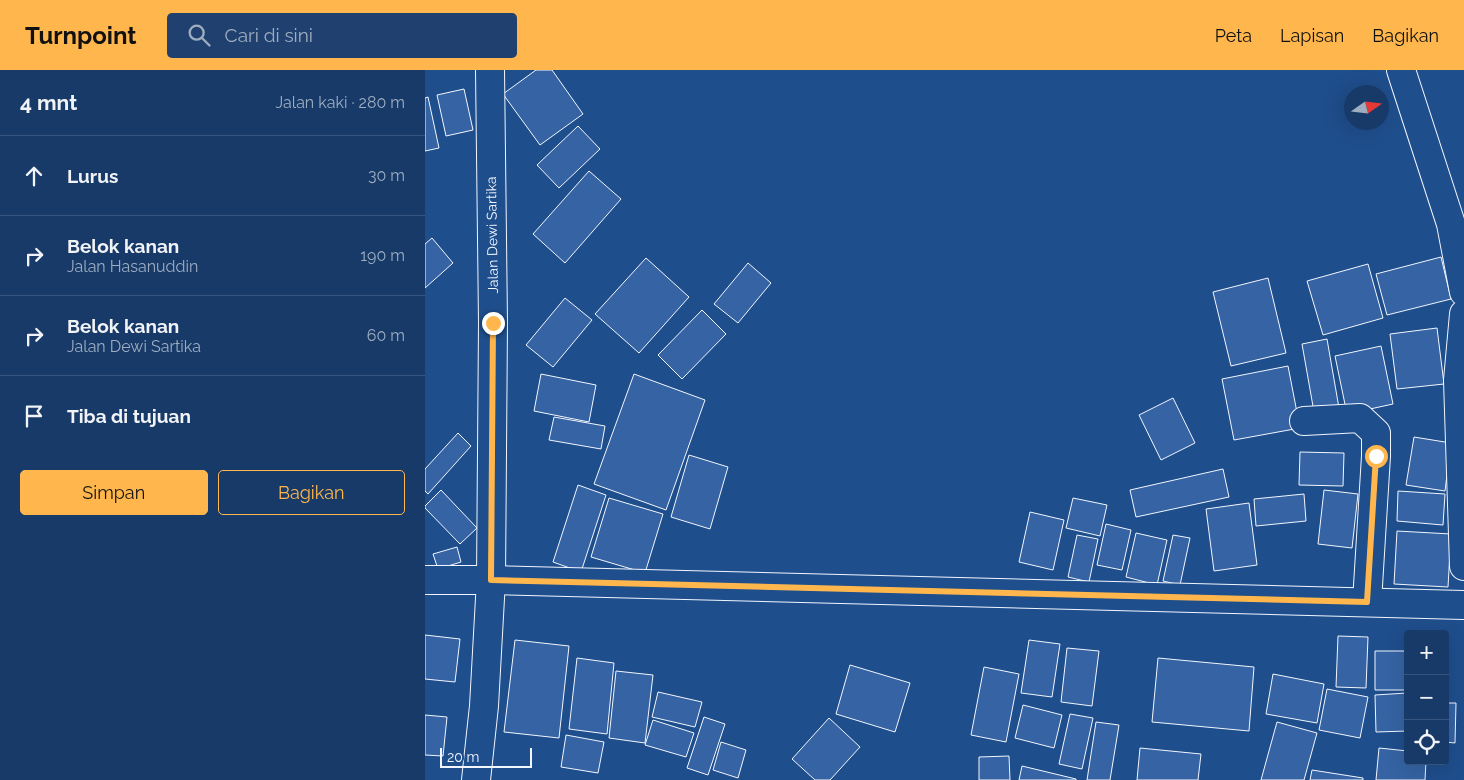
<!DOCTYPE html>
<html lang="id">
<meta charset="utf-8">
<style>
:root{--surface:#173a69;--page:#20416f;--text:#f1f3f6;--muted:#9eadc0;--line:#36547d;--accent:#ffb74d}
body{margin:0;font-family:Raleway,sans-serif;background:var(--page);color:var(--text)}
.controls{position:absolute;right:15px;bottom:15px;display:grid;overflow:hidden;border-radius:5px;box-shadow:0 5px 20px #0002}
.controls button{width:45px;height:45px;display:grid;place-items:center;padding:0;border:0;border-bottom:1px solid var(--line);background:var(--surface);color:var(--text);font:25px sans-serif}
.compass{position:absolute;left:919px;top:15px;width:45px;height:45px;border-radius:50%;background:var(--surface);box-shadow:0 5px 20px #0002;rotate:76deg}
.scale{position:absolute;left:15px;bottom:12px;width:92px;box-sizing:border-box;padding-left:5px;border:2px solid #f2f6ff;border-top:0;font-size:14px;line-height:18px;white-space:nowrap;color:#f2f6ff;-webkit-text-stroke:4px #1f4e8c;paint-order:stroke}
.stop{position:absolute;width:15px;height:15px;margin:-11px;border:4px solid #ffb74d;border-radius:50%;background:#fff}
.stop.end{background:#ffb74d;border-color:#fff;box-shadow:0 1px 5px #0008}
.list{margin:0;padding:0;list-style:none}
h2{display:flex;justify-content:space-between;align-items:center;height:65px;margin:0;padding:0 20px;font-size:21px}
h2 small{font-size:16px;font-weight:400;color:var(--muted)}
.list li{display:grid;grid-template-columns:32px 1fr auto;gap:15px;align-items:center;box-sizing:border-box;height:80px;padding:0 20px;border-top:1px solid var(--line)}
.list b{display:block;font-size:19px;white-space:nowrap}
.list p{margin:0;font-size:16px;white-space:nowrap;color:var(--muted)}
.list em{font-size:16px;font-style:normal;color:var(--muted)}
.actions{display:flex;gap:10px;padding:15px 20px}
.actions a{flex:1;padding:11px 0;border:1px solid var(--accent);border-radius:5px;text-align:center;font-size:18px;color:var(--accent)}
.actions .main{background:var(--accent);color:#111}
.icon{flex:none;width:28px;height:28px;fill:none;stroke:currentColor;stroke-width:2;stroke-linecap:round;stroke-linejoin:round}
.map{position:relative;flex:none;width:1039px;height:710px;overflow:hidden}
header{display:flex;align-items:center;gap:30px;box-sizing:border-box;height:70px;padding:0 25px;background:var(--accent);color:#111}
header strong{font-size:24px}
nav{display:flex;gap:28px;margin-inline-start:auto;font-size:18px}
.search{width:350px;height:45px;background:var(--page);display:flex;align-items:center;gap:12px;box-sizing:border-box;padding:0 18px;border-radius:5px;color:var(--muted);font-size:19px}
main{display:flex}
aside{flex:1;background:var(--surface)}
.map>svg:first-child{display:block}
.building{fill:#3563a3;stroke:#f2f6ff}
.lines{fill:none;stroke-linecap:round;stroke-linejoin:round}
.street-casing{stroke:#f2f6ff;stroke-width:30}
.secondary-casing{stroke:#f2f6ff;stroke-width:30}
.street{stroke:#1f4e8c;stroke-width:28}
.secondary{stroke:#1f4e8c;stroke-width:28}
.route{stroke:#ffb74d;stroke-width:6}
.labels{text-anchor:middle;dominant-baseline:central;stroke-width:4;stroke-linejoin:round;paint-order:stroke}
.street-label{font-size:14px;fill:#f2f6ff;stroke:#1f4e8c}
</style>
<header>
<strong>Turnpoint</strong>
<div class="search"><svg class="icon" aria-label="search" viewBox="0 0 24 24"><circle cx="10" cy="10" r="6"/><path d="M15 15l6 6"/></svg>Cari di sini</div>
<nav><a>Peta</a><a>Lapisan</a><a>Bagikan</a></nav>
</header>
<main>
<aside>
<h2>4 mnt<small>Jalan kaki · 280 m</small></h2>
<ul class="list">
<li><svg class="icon" aria-label="ahead" viewBox="0 0 24 24"><path d="M12 20V5M6 11l6-6 6 6"/></svg><div><b>Lurus</b></div><em>30 m</em></li>
<li><svg class="icon" aria-label="right" viewBox="0 0 24 24"><path d="M7 20v-9h11M14 6l5 5-5 5"/></svg><div><b>Belok kanan</b><p>Jalan Hasanuddin</p></div><em>190 m</em></li>
<li><svg class="icon" aria-label="right" viewBox="0 0 24 24"><path d="M7 20v-9h11M14 6l5 5-5 5"/></svg><div><b>Belok kanan</b><p>Jalan Dewi Sartika</p></div><em>60 m</em></li>
<li><svg class="icon" aria-label="arrive" viewBox="0 0 24 24"><path d="M6 21V4h12l-3 4 3 4H6"/></svg><div><b>Tiba di tujuan</b></div></li>
</ul>
<div class="actions"><a class="main">Simpan</a><a>Bagikan</a></div>
</aside>
<div class="map">
<svg width="1039" height="710" viewBox="0 0 1039 710">
<rect width="100%" height="100%" fill="#1f4e8c"/>
<!-- building -->
<g class="building">
<path d="M 111,0 L 127,0 L 158,44 L 115,75 L 78,24 Z"/>
<path d="M 39,19 L 48,60 L 21,66 L 12,25 Z"/>
<path d="M 3,27 L 14,78 L 0,81 L 0,28 Z"/>
<path d="M 153,56 L 175,79 L 134,118 L 112,95 Z"/>
<path d="M 164,101 L 196,129 L 140,193 L 108,164 Z"/>
<path d="M 7,168 L 28,193 L 0,218 L 0,174 Z"/>
<path d="M 1016,187 L 1026,229 L 962,245 L 951,204 Z"/>
<path d="M 221,188 L 264,227 L 214,283 L 170,244 Z"/>
<path d="M 323,193 L 346,213 L 313,253 L 289,234 Z"/>
<path d="M 943,194 L 958,248 L 898,265 L 882,211 Z"/>
<path d="M 843,208 L 861,283 L 806,296 L 788,222 Z"/>
<path d="M 140,228 L 167,250 L 128,297 L 101,275 Z"/>
<path d="M 277,240 L 301,264 L 257,309 L 233,285 Z"/>
<path d="M 1012,258 L 1019,314 L 972,319 L 965,264 Z"/>
<path d="M 902,269 L 914,338 L 889,342 L 877,274 Z"/>
<path d="M 956,276 L 968,334 L 922,344 L 910,286 Z"/>
<path d="M 863,296 L 875,358 L 809,370 L 797,309 Z"/>
<path d="M 116,304 L 171,315 L 164,352 L 109,341 Z"/>
<path d="M 209,304 L 280,330 L 241,440 L 169,414 Z"/>
<path d="M 748,328 L 770,373 L 736,390 L 714,345 Z"/>
<path d="M 129,347 L 180,356 L 176,379 L 124,370 Z"/>
<path d="M 33,363 L 46,376 L 3,424 L 0,421 L 0,399 Z"/>
<path d="M 989,367 L 1026,373 L 1020,421 L 981,415 Z"/>
<path d="M 875,382 L 919,383 L 918,416 L 874,415 Z"/>
<path d="M 264,385 L 303,397 L 285,459 L 246,447 Z"/>
<path d="M 798,399 L 804,427 L 711,447 L 705,420 Z"/>
<path d="M 153,415 L 181,425 L 156,502 L 128,492 Z"/>
<path d="M 16,420 L 52,458 L 35,474 L 0,438 L 0,436 Z"/>
<path d="M 899,420 L 933,424 L 927,478 L 893,474 Z"/>
<path d="M 973,421 L 1020,424 L 1018,455 L 972,451 Z"/>
<path d="M 879,424 L 881,451 L 831,456 L 829,429 Z"/>
<path d="M 184,428 L 238,444 L 220,503 L 166,487 Z"/>
<path d="M 648,428 L 682,435 L 675,466 L 641,458 Z"/>
<path d="M 824,433 L 832,495 L 789,501 L 781,439 Z"/>
<path d="M 605,442 L 639,450 L 628,500 L 594,492 Z"/>
<path d="M 681,454 L 706,460 L 697,500 L 672,495 Z"/>
<path d="M 972,461 L 1026,464 L 1023,517 L 969,514 Z"/>
<path d="M 711,463 L 742,470 L 732,515 L 701,507 Z"/>
<path d="M 652,465 L 673,469 L 664,512 L 643,507 Z"/>
<path d="M 748,465 L 765,468 L 755,515 L 738,511 Z"/>
<path d="M 32,477 L 36,492 L 13,499 L 8,484 Z"/>
<path d="M 0,565 L 35,569 L 30,612 L 0,609 Z"/>
<path d="M 913,566 L 943,567 L 941,618 L 911,617 Z"/>
<path d="M 90,570 L 144,576 L 134,668 L 79,662 Z"/>
<path d="M 604,570 L 635,574 L 627,627 L 596,623 Z"/>
<path d="M 642,578 L 674,581 L 667,636 L 636,632 Z"/>
<path d="M 950,581 L 982,581 L 983,620 L 950,620 Z"/>
<path d="M 152,588 L 189,593 L 182,664 L 144,659 Z"/>
<path d="M 733,588 L 829,597 L 824,661 L 727,652 Z"/>
<path d="M 425,595 L 485,613 L 470,662 L 411,644 Z"/>
<path d="M 559,597 L 594,604 L 581,672 L 546,665 Z"/>
<path d="M 191,601 L 228,605 L 220,673 L 184,668 Z"/>
<path d="M 848,604 L 899,614 L 892,653 L 841,644 Z"/>
<path d="M 902,619 L 943,627 L 935,668 L 894,660 Z"/>
<path d="M 233,622 L 277,632 L 270,657 L 227,647 Z"/>
<path d="M 982,623 L 983,661 L 951,662 L 950,625 Z"/>
<path d="M 1020,633 L 1031,633 L 1030,673 L 1020,672 Z"/>
<path d="M 598,635 L 637,645 L 629,678 L 590,668 Z"/>
<path d="M 645,644 L 668,648 L 657,699 L 634,694 Z"/>
<path d="M 0,645 L 22,647 L 18,686 L 0,685 Z"/>
<path d="M 279,647 L 300,654 L 283,705 L 262,698 Z"/>
<path d="M 404,648 L 435,677 L 405,710 L 390,710 L 367,689 Z"/>
<path d="M 228,650 L 269,663 L 261,687 L 220,675 Z"/>
<path d="M 671,652 L 694,655 L 685,710 L 662,710 Z"/>
<path d="M 852,652 L 892,663 L 879,710 L 836,710 Z"/>
<path d="M 141,665 L 179,672 L 173,703 L 136,697 Z"/>
<path d="M 296,672 L 321,680 L 313,708 L 288,700 Z"/>
<path d="M 715,678 L 776,684 L 773,710 L 712,710 Z"/>
<path d="M 954,678 L 983,681 L 983,691 L 1001,691 L 1000,710 L 951,710 Z"/>
<path d="M 584,686 L 585,710 L 554,710 L 554,687 Z"/>
<path d="M 597,696 L 651,709 L 651,710 L 594,710 Z"/>
<path d="M 887,700 L 938,708 L 938,710 L 885,710 Z"/>
</g>
<g class="lines">
<!-- street casing -->
<g class="street-casing">
<g id="street">
<path d="M 976,0 L 1026,154 L 1039,222"/>
<path d="M 1039,244 L 1033,310 L 1039,496"/>
<path d="M 879,351 L 935,348 L 951,363 L 951,386 L 942,532"/>
<path d="M 51,710 L 59,636 L 66,510"/>
</g>
</g>
<!-- secondary casing -->
<g class="secondary-casing">
<g id="secondary">
<path d="M 65,0 L 68,253 L 66,510"/>
<path d="M 0,510 L 66,510 L 1039,535"/>
</g>
</g>
<!-- street -->
<use href="#street" class="street"/>
<!-- secondary -->
<use href="#secondary" class="secondary"/>
</g>
<g class="lines">
<!-- route -->
<path class="route" d="M 68,253 L 66,510 L 942,532 L 951,386"/>
</g>
<g class="labels">
<!-- street labels -->
<g class="street-label">
<text transform="translate(67 165) rotate(-91)">Jalan Dewi Sartika</text>
</g>
</g>
</svg>
<div class="controls">
<button>+</button>
<button>−</button>
<button><svg class="icon" aria-label="locate" viewBox="0 0 24 24"><circle cx="12" cy="12" r="6"/><path d="M12 2v4M12 18v4M2 12h4M18 12h4"/></svg></button>
</div>
<svg class="compass" viewBox="-18 -18 36 36"><path d="M0-13l5 13h-10z" fill="#e53935"/><path d="M0 13l5-13h-10z" fill="#9eadc0"/></svg>
<div class="scale">20 m</div>
<div class="stop" style="left:951px;top:386px"></div>
<div class="stop end" style="left:68px;top:253px"></div>
</div>
</main>
